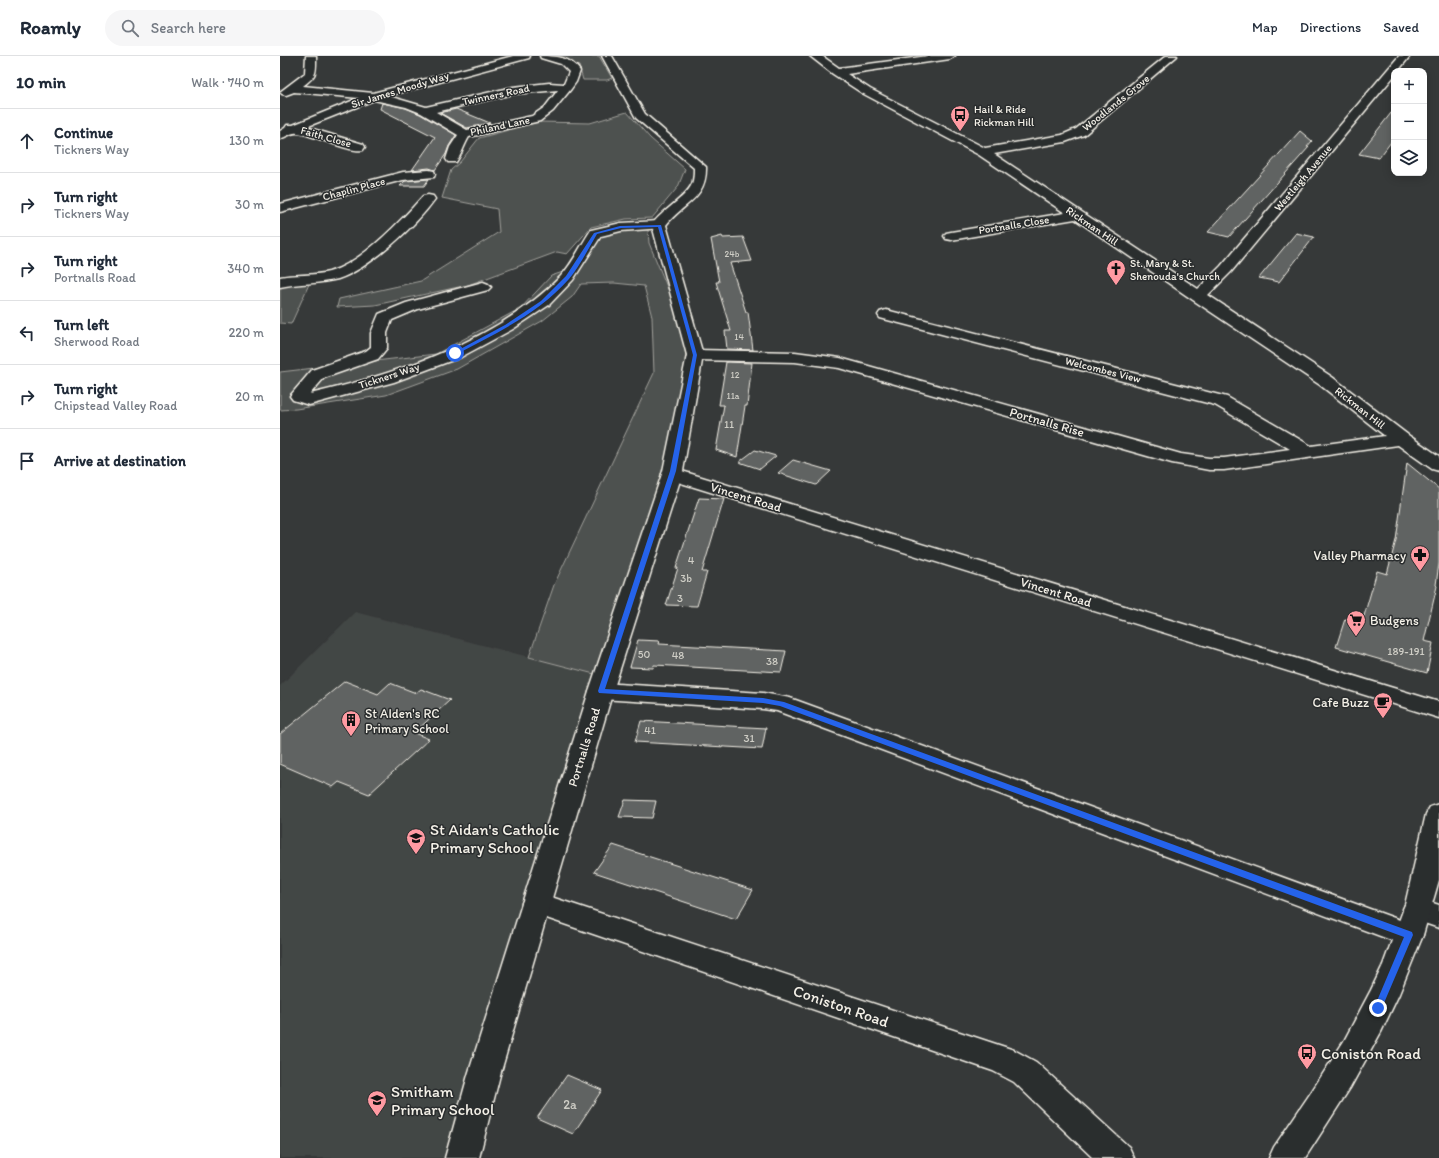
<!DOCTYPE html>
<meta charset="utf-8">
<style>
:root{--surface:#fff;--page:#f6f6f7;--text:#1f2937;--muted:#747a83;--line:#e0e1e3}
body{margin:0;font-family:Itim,sans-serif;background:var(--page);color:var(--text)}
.controls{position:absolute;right:12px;top:12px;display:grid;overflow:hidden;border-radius:8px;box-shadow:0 2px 10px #0003}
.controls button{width:36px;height:36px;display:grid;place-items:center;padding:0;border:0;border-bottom:1px solid var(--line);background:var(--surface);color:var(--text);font:20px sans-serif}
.stop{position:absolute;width:12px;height:12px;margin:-9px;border:3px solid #2563eb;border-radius:50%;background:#fff}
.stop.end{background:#2563eb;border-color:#fff;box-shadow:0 1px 4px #0008}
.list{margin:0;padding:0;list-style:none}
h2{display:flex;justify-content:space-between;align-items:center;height:52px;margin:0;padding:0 16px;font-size:17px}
h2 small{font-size:13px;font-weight:400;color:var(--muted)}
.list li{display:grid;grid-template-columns:26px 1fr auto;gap:12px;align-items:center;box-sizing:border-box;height:64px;padding:0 16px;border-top:1px solid var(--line)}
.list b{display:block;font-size:15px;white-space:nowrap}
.list p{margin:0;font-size:13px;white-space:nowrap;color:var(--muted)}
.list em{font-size:13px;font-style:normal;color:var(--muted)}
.icon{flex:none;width:22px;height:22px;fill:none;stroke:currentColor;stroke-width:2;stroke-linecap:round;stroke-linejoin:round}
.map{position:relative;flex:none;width:1159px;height:1102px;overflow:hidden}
header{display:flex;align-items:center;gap:24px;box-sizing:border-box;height:56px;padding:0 20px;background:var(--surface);border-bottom:1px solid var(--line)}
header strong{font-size:19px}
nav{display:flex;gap:22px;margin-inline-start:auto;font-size:14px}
.search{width:280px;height:36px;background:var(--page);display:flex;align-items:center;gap:10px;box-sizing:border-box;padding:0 14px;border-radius:22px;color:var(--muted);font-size:15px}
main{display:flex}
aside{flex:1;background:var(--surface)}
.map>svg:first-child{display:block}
.built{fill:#434645}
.green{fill:#4e514f;stroke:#a1a19c}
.building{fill:#616362;stroke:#f4f1e8}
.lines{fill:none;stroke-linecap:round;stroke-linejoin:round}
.street-casing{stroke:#f4f1e8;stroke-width:3}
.secondary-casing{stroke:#f4f1e8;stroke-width:3}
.street{fill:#2a2d2e;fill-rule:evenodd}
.secondary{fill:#2a2d2e;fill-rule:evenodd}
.route{fill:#2563eb}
.labels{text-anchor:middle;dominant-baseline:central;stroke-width:3;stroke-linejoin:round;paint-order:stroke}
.far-number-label{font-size:9px;fill:#cfcec6}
.far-street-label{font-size:11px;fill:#f4f1e8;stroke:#2a2d2e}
.far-poi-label{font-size:11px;fill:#f4f1e8;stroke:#2a2d2e;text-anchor:start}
.number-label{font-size:11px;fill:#cfcec6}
.street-label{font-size:13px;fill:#f4f1e8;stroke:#2a2d2e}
.poi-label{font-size:13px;fill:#f4f1e8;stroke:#2a2d2e;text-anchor:end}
.near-number-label{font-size:13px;fill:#cfcec6}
.near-poi-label{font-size:16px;fill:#f4f1e8;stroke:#2a2d2e;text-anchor:start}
.near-street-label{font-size:16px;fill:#f4f1e8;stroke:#2a2d2e}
</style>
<header>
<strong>Roamly</strong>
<div class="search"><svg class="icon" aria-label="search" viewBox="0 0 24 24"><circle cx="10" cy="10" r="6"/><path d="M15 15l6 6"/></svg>Search here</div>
<nav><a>Map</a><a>Directions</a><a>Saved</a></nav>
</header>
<main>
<aside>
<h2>10 min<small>Walk · 740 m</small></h2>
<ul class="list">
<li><svg class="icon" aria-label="ahead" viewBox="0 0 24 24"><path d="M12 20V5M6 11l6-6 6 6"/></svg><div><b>Continue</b><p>Tickners Way</p></div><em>130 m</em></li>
<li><svg class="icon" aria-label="right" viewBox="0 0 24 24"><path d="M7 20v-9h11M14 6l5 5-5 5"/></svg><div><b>Turn right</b><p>Tickners Way</p></div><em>30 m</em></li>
<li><svg class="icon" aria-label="right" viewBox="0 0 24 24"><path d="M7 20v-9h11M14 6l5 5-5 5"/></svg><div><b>Turn right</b><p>Portnalls Road</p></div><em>340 m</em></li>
<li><svg class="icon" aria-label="left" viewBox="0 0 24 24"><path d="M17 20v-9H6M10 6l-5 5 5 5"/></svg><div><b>Turn left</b><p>Sherwood Road</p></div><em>220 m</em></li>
<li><svg class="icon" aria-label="right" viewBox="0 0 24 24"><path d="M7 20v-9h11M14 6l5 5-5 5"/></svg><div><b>Turn right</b><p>Chipstead Valley Road</p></div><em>20 m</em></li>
<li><svg class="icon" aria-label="arrive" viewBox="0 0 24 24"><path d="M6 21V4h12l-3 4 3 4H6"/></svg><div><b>Arrive at destination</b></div></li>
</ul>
</aside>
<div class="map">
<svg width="1159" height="1102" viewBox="0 0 1159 1102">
<rect width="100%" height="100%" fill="#363939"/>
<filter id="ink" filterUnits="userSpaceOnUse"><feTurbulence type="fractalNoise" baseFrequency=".025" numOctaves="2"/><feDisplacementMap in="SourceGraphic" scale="8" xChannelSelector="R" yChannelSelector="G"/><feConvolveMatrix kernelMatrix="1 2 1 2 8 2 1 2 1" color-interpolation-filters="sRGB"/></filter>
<g filter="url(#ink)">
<!-- built -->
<path class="built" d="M 75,556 L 326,621 L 183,1102 L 0,1102 L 0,630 Z"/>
<!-- green -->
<g class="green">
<path d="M 275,0 L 319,0 L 332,22 L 327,24 L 303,24 L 299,10 Z"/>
<path d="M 347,56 L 370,82 L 405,113 L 398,131 L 372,162 L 346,163 L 311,171 L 287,198 L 277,196 L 188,229 L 95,249 L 57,251 L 59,243 L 141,225 L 219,176 L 217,153 L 162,142 L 171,114 L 180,106 L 199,82 L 258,66 L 310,67 Z"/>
<path d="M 343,172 L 368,174 L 369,187 L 415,299 L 392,418 L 326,621 L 249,601 L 274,529 L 374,317 L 372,261 L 364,230 L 334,227 L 301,228 L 292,241 L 262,265 L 177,313 L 106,339 L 16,353 L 0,354 L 0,316 L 156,298 L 241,252 L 271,220 L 298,211 L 320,179 Z"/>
<path d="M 30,226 L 11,268 L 0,267 L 0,229 Z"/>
</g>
<!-- building -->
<g class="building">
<path d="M 102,47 L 126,52 L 140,58 L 176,79 L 169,90 L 166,98 L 155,114 L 149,112 L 132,114 L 155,81 L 100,53 Z"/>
<path d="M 176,53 L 210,67 L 187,72 L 160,57 Z"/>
<path d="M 1111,57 L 1114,57 L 1114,82 L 1099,102 L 1079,98 Z"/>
<path d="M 1020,75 L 1032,85 L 1027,91 L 1029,91 L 949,181 L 928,176 Z"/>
<path d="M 149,123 L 144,130 L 120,130 L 125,125 Z"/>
<path d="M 1016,177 L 1034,181 L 999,226 L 979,222 Z"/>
<path d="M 442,180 L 443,182 L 463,181 L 472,205 L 450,207 L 466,256 L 468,256 L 473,294 L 447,293 L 445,275 L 451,275 L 436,226 L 439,226 L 431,183 Z"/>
<path d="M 446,306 L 472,307 L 467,350 L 465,350 L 457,401 L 436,394 L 444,349 L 439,349 Z"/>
<path d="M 475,394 L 496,400 L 480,413 L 459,406 Z"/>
<path d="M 513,404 L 551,415 L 536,429 L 498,417 Z"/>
<path d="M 1127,407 L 1159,433 L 1159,507 L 1156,529 L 1157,530 L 1144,585 L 1153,587 L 1147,617 L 1056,591 L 1065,563 L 1082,567 L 1097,515 L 1107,518 L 1116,484 Z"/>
<path d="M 419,442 L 444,443 L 422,516 L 427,516 L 417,550 L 386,549 L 398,512 L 396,512 Z"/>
<path d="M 358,584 L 380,585 L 379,588 L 506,595 L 501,616 L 374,609 L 373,612 L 350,611 Z"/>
<path d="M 65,625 L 98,638 L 110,627 L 136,637 L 141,633 L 170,644 L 134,677 L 149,683 L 89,738 L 59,726 L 53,731 L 0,708 L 0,678 Z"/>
<path d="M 361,665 L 486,672 L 482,693 L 355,686 Z"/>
<path d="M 345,744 L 376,745 L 372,762 L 339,761 Z"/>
<path d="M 333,789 L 473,834 L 456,863 L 314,816 Z"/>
<path d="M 287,1019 L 322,1034 L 293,1078 L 257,1062 Z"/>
</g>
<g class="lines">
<!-- street casing -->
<g class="street-casing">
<g id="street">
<path d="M 26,0 L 36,0 C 36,18 37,19 23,30 L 93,37 L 233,0 L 250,0 L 249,2 L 108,40 L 146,51 L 233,31 L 269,27 L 284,28 L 289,16 L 281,8 L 261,2 L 260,0 C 276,0 290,1 300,15 L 296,26 L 291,33 L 273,55 L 260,65 L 189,81 C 184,89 182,98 176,106 L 168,106 L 166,103 L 170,91 L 178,79 L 141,57 L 126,51 L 94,44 L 26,71 L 83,88 L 85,91 L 83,94 C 70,97 35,79 17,77 C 12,76 6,81 0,83 L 0,75 L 5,72 L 7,69 L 13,69 L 79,42 L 14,36 L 6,39 L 2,38 L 0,36 L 25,17 ZM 278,34 L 265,51 L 252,60 L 187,74 L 156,56 L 233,38 Z"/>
<path d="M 530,0 L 542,0 L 559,12 L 648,0 L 675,0 L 670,3 L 567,18 L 590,33 L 705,92 L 782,79 L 796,73 L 886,0 L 897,0 L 804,79 L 785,86 L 714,98 L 918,233 L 941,210 L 1119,0 L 1130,0 L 1118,15 L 1114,15 L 1114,20 L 951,216 L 928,239 L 1052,321 L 1128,379 L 1159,400 L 1159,415 L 1152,413 L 1118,389 L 944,414 L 929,414 L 892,407 L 559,312 L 515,306 L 415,304 L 409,303 L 407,299 L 409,295 L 415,294 L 515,296 L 560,302 L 901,398 L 929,402 L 944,402 L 1010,393 L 935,349 L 600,262 L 598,259 L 600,256 L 606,254 L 947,341 L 1031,390 L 1105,380 L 1040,329 L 913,244 L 795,163 L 671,184 L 666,183 L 664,180 L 666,177 L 671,176 L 785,157 L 699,99 L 582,37 L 553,18 Z"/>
<path d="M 149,114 L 154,115 L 155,118 L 154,121 L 123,124 L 0,156 L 0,148 L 123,116 Z"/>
<path d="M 148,139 L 153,140 L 155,143 C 136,170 89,213 58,223 C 39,228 19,227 0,231 L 0,221 C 16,218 33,220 49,216 C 81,207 121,165 143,140 Z"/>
<path d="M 379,165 L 384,166 L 386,169 L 384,172 L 341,175 L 321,180 L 293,224 L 269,249 L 233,273 L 181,301 L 114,326 L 29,349 L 13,344 L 10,340 L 32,314 L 86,295 L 91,291 L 91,277 L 99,258 L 126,247 L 203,226 L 208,228 L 211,231 L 208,234 L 138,253 L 112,264 L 107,277 L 107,292 L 98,303 L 44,322 L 30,338 C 116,318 218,285 281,220 C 293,207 301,189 311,174 L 341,167 Z"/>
<path d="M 392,412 L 1159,646 L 1159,662 L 385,422 L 382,418 L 385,414 Z"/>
<path d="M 321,627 L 483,637 L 510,642 L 1139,871 L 1143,879 L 1139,887 L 1129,891 L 1119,887 L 497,655 L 483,653 L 321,643 L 313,641 L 309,635 L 313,629 Z"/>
<path d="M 256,836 L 734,994 L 756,1006 L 849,1091 L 854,1102 L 813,1102 L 734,1026 L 713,1015 L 246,855 L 242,847 L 246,839 Z"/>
<path d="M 1137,842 L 1159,849 L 1159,872 L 1127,861 L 1123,853 L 1127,845 Z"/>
</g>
</g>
<!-- secondary casing -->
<g class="secondary-casing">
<g id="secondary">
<path d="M 322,0 L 332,0 L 365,58 L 426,111 C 427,143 403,147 386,169 L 423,299 L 403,415 L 333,635 L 220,1019 L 199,1102 L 165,1102 L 188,1019 L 309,635 L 383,415 L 407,299 L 372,169 C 382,154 405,143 412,128 C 414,123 414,117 414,112 L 356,62 Z"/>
<path d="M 1159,748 L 1159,824 L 1143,879 L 1119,938 L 1101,976 L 1070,1032 L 1025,1102 L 989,1102 L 994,1091 L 1030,1038 L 1064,985 L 1091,934 L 1103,909 L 1125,849 L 1146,758 L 1150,751 Z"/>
</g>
</g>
<!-- street -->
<use href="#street" class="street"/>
<!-- secondary -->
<use href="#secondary" class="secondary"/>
</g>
</g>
<!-- route -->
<path class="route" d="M 381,169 L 417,299 L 396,415 L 325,633 L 483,642 L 504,646 L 1132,876 L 1133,879 L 1101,954 L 1095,954 L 1094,952 L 1124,881 L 500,650 L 483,647 L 319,637 L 318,635 L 390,415 L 413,299 L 378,171 L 341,172 L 317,178 C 308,193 300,210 289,223 C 259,257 217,277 177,298 L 173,297 L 225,269 L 261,245 L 286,220 L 314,177 L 340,170 Z"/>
<!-- icons -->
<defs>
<g id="bus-pin" transform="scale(1)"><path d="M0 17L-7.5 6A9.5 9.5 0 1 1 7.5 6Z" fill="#ff9aa2" stroke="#2a2d2e"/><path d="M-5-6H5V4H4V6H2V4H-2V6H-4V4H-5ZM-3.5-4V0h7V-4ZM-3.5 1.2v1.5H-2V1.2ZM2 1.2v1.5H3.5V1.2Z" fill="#111"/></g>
<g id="church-pin" transform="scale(1)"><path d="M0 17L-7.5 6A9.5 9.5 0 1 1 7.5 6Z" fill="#ff9aa2" stroke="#2a2d2e"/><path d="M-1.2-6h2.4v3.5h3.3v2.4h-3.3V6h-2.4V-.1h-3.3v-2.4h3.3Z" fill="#111"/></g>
<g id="pharmacy-pin" transform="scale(1)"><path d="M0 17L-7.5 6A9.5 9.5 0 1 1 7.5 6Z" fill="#ff9aa2" stroke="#2a2d2e"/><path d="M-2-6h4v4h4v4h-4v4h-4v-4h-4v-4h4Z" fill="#111"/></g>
<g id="supermarket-pin" transform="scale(1)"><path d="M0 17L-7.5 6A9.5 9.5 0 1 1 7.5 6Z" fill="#ff9aa2" stroke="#2a2d2e"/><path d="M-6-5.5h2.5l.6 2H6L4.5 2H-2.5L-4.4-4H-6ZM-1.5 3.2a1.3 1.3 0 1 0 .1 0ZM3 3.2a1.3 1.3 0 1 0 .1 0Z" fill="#111"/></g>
<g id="cafe-pin" transform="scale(1)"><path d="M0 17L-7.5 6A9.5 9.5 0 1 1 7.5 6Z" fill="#ff9aa2" stroke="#2a2d2e"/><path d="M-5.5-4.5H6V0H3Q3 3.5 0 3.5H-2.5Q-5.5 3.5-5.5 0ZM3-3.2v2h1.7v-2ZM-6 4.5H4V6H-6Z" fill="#111"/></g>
<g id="building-pin" transform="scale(1)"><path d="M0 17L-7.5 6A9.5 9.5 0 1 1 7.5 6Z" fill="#ff9aa2" stroke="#2a2d2e"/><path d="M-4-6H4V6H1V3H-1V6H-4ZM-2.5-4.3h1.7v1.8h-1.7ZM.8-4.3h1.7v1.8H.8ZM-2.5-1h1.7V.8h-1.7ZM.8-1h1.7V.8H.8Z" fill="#111"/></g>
<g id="school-pin" transform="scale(1)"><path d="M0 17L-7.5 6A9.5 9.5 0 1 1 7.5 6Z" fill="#ff9aa2" stroke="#2a2d2e"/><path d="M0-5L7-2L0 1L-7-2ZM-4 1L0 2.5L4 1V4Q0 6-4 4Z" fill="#111"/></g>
</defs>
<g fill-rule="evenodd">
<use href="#bus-pin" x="680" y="59"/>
<use href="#church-pin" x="836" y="213"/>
<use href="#pharmacy-pin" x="1140" y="499"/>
<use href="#supermarket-pin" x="1076" y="564"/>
<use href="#cafe-pin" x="1103" y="646"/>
<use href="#building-pin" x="71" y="664"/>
<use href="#school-pin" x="136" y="782"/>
<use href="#bus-pin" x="1027" y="997"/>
<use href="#school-pin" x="97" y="1044"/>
</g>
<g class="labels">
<!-- far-number labels -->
<g class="far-number-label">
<text x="452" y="197">24b</text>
<text x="459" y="280">14</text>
<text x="455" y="318">12</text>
<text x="453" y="339">11a</text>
</g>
<!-- far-street labels -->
<g class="far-street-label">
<text transform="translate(120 34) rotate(-17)">Sir James Moody Way</text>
<text transform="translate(216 39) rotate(-12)">Twinners Road</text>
<text transform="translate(836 47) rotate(-39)">Woodlands Grove</text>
<text transform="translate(220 70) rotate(-12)">Philand Lane</text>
<text transform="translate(46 81) rotate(16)">Faith Close</text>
<text transform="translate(1023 122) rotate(-50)">Westleigh Avenue</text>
<text transform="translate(74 133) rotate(-15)">Chaplin Place</text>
<text transform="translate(734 169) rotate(-9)">Portnalls Close</text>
<text transform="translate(812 170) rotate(34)">Rickman Hill</text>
<text transform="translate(823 314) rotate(14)">Welcombes View</text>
<text transform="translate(109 320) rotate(-18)">Tickners Way</text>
<text transform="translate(1080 352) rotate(38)">Rickman Hill</text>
</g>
<!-- far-poi labels -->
<g class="far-poi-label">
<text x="694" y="53">Hail &amp; Ride<tspan x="694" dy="13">Rickman Hill</tspan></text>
<text x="850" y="207">St. Mary &amp; St.<tspan x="850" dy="13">Shenouda's Church</tspan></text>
</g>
<!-- number labels -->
<g class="number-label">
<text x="449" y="368">11</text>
<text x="411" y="504">4</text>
<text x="406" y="522">3b</text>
<text x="400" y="542">3</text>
<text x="1126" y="595">189-191</text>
<text x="364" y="598">50</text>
<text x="398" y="599">48</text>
<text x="492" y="605">38</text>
<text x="370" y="674">41</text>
<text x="469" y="682">31</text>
</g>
<!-- street labels -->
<g class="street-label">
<text transform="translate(767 366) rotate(16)">Portnalls Rise</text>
<text transform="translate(466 441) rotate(17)">Vincent Road</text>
<text transform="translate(776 536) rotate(17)">Vincent Road</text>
<text transform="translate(304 691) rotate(-73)">Portnalls Road</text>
</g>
<!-- poi labels -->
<g class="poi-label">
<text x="1126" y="499">Valley Pharmacy</text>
<text x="1090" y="564" text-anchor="start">Budgens</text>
<text x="1089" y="646">Cafe Buzz</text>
<text x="85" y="657" text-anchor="start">St AIden's RC<tspan x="85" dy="15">Primary School</tspan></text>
</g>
<!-- near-number labels -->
<g class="near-number-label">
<text x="290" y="1048">2a</text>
</g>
<!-- near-poi labels -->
<g class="near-poi-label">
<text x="150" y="773">St Aidan's Catholic<tspan x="150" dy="18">Primary School</tspan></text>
<text x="1041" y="997">Coniston Road</text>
<text x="111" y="1035">Smitham<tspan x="111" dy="18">Primary School</tspan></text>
</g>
<!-- near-street labels -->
<g class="near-street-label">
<text transform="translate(561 950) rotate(19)">Coniston Road</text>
</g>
</g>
</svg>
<div class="controls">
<button>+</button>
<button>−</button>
<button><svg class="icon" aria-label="layers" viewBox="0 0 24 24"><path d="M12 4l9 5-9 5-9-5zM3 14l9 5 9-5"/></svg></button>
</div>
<div class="stop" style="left:175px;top:297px"></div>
<div class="stop end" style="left:1098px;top:952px"></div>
</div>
</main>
